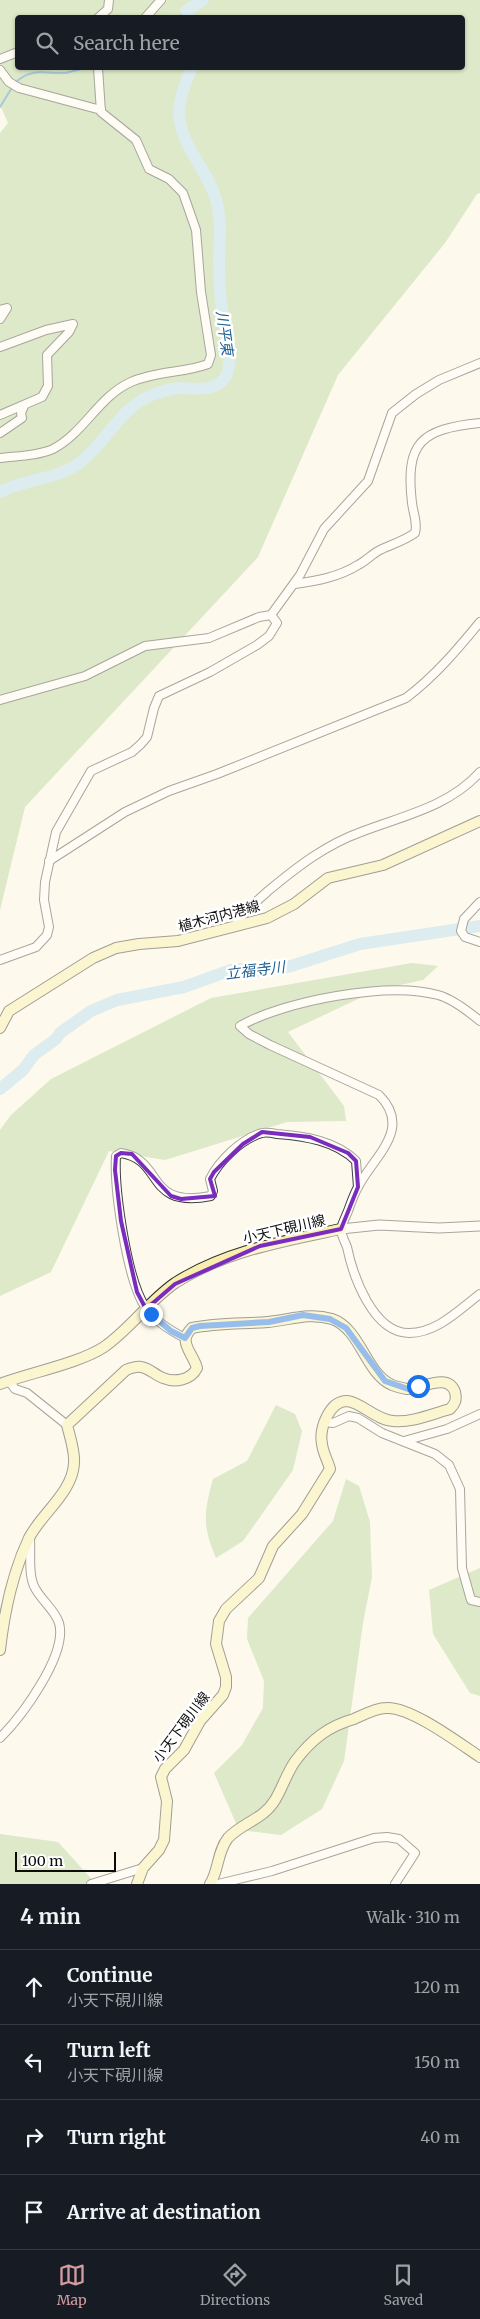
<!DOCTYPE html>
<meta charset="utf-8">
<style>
:root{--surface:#171b24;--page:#242831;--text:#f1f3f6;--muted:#9ea1a6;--line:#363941;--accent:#d49ca0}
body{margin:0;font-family:Merriweather,"Noto Sans JP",serif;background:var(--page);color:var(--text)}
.scale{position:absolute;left:15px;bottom:12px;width:101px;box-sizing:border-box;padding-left:5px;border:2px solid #0c0c0c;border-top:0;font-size:14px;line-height:18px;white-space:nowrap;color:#0c0c0c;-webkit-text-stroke:4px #fff;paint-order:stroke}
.stop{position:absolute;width:15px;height:15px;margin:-11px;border:4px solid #1a73e8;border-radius:50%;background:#fff}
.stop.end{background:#1a73e8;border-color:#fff;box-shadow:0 1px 5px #0008}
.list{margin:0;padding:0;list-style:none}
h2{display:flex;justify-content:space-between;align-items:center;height:65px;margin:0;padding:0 20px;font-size:21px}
h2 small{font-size:16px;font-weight:400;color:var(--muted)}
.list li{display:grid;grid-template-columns:32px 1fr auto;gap:15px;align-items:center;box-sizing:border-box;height:75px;padding:0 20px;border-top:1px solid var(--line)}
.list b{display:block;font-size:19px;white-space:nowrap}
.list p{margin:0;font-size:16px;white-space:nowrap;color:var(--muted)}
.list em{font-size:16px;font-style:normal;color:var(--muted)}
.icon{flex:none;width:28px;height:28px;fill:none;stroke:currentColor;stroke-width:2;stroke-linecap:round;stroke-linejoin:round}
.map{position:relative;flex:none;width:480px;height:1884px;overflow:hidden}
.search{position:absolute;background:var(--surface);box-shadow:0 1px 4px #0004;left:15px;right:15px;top:15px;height:55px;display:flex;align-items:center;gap:12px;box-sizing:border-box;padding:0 18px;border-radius:5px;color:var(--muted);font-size:19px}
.sheet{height:365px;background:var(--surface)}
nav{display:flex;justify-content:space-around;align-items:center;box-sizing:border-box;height:70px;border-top:1px solid var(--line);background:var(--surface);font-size:14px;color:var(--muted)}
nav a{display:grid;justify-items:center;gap:2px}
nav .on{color:var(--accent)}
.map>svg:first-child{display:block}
.forest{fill:#b5d49b;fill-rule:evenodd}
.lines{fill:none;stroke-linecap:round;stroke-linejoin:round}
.stream{stroke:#4490c1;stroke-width:2}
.river{stroke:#b6dbf0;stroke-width:12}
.minor-casing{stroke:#3f3f3f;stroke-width:10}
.tertiary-casing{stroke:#3f3f3f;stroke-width:11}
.secondary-casing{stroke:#2e2e2e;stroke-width:12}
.minor{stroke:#fff;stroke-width:8}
.tertiary{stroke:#fff;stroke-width:9}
.secondary{stroke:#f8efae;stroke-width:10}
.route{stroke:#1a73e8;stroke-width:6}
.marked{fill:none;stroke:#7b2cbf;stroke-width:4;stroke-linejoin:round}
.labels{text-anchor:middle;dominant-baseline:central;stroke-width:5;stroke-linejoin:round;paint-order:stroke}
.street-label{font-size:14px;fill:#0c0c0c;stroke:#fff}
.water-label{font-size:15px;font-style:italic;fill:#216192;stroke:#fff}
</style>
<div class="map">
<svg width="480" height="1884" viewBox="0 0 480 1884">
<rect width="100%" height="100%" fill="#fdfaed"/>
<!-- forest -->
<g class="forest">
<path d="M 0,0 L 480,0 L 480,193 L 477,194 L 445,243 L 338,375 L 258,557 L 25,807 L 0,910 L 0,133 L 8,123 L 0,105 ZM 18,18 L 462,18 L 462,68 L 18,68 Z"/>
<path d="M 412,963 L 438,966 L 423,980 L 377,990 L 288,1032 L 344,1106 L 346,1121 L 287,1122 L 165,1160 L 109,1151 L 51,1272 L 0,1296 L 0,1130 L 11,1115 L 51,1079 L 211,998 Z"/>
<path d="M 276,1405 L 295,1414 L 302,1431 L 293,1470 L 243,1541 L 216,1558 C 202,1526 204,1512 213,1479 L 247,1461 Z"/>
<path d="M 346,1479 L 359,1486 L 370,1522 L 372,1577 L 363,1623 L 344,1761 L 322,1809 L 281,1835 L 239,1830 L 214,1773 L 242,1745 L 263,1708 L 264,1681 L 247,1639 L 248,1618 L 333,1521 Z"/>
<path d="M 480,1568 L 480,1696 L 470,1693 L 433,1634 L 429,1590 Z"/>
<path d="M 0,1834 L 58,1842 L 96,1884 L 0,1884 Z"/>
</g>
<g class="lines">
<!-- stream -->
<g class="stream">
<path d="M 178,18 L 186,11"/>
<path d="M 16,82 C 32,67 46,74 65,73 C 72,72 79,69 85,68"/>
<path d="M 0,107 L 13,86"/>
</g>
<!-- river -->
<g class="river">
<path d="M 190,18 L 186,11 L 203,0"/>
<path d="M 0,492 C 24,479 55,480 78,464 C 105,445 119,408 152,395 C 160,392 169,389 178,388 C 193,388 212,393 224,379 C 232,369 229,353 227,342 C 222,316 219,291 219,264 C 219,243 222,223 217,203 C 214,190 207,178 200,166 C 176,127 172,110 192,68"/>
<path d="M 0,1089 L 23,1070 L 34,1055 L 56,1039 L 60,1033 L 91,1011 L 117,1000 L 184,987 L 231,970 L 242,969 L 262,971 L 291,966 L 360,944 L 480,926"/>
</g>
<!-- minor casing -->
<g class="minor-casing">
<g id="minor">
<path d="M 98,18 L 108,9 L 109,0"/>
<path d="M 145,18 L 161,0"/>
<path d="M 0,59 L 18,52"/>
<path d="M 0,70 L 9,82 L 19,88 L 101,110"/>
<path d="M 0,310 L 7,308 L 0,319"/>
<path d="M 0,347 L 46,330 L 73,324 L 69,332 L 47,355 L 48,386 L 42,397 L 0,415"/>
<path d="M 0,433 L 22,418 L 21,413 L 24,406"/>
<path d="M 0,458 C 16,456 38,456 53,449 C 84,433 99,396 131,382 C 156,371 184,373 208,364 L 211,355 L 201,292 L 196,230 L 183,193 L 169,179 L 149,169 L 136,140 L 101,112 L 98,68"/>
<path d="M 295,584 C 316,581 339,577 358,565 C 366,561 372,554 380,550 C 392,544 404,541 415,533 C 418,524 413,512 412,503 C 405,442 421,429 480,423"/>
<path d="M 0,700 L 85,676 L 145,646 L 209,638 L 259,617 L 271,615 L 300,575 L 324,529 L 368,481 L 392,413 L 416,394 L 439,380 L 480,363"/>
<path d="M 49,861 L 125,812 L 169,791 L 217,774 L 406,698 C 435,676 457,650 480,622"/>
<path d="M 480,902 L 464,919 L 461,931 L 465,937 L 480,942"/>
<path d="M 234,927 C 243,912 255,903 268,891 C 297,867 325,845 361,832 C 402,816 449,807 480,772"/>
<path d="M 0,960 L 36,947 L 47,935 L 49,927 L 44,900 L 45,882 L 56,832 L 91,771 L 132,752 L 141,744 L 147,737 L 154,708 L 159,696 L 210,672 L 257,645 L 269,636 L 277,623 L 271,615"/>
<path d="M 480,1021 C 468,1011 453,999 438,995 C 388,981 284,1001 240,1026 L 249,1034 L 270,1045 L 379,1095 C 413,1129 374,1156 358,1187 C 354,1194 351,1203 348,1211 C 346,1216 342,1224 341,1229 C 341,1235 345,1242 347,1247 C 353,1276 373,1333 409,1333 C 437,1333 459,1310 480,1294"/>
<path d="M 185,1338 C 171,1331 155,1321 146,1308 C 127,1282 114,1189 116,1156 L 121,1153 C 165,1160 144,1209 211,1196 L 213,1191 L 210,1179 C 219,1161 241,1139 262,1133 C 266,1132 272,1133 277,1134 C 305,1136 336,1141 356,1161 L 358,1187"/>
<path d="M 9,1381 L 15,1389 L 27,1393 L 67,1425"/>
<path d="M 325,1422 L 333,1423 L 349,1416 L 358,1418 L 382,1433 L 435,1454 L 449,1465 L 460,1489 L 462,1568 L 471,1600 L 480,1602"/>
<path d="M 404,1441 L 447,1429 L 480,1414"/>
<path d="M 0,1738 C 22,1716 68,1654 59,1623 C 55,1610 41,1600 35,1588 C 28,1576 31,1554 30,1539"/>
<path d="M 91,1884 L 143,1868"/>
<path d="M 218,1884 L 272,1871 L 374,1838 L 387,1837 L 399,1839 L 415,1853 L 395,1884"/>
</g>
</g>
<!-- tertiary casing -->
<g class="tertiary-casing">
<path id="tertiary" d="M 341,1229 L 379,1225 L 439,1228 L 480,1226"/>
</g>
<!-- secondary casing -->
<g class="secondary-casing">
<g id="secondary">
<path d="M 0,1028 L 9,1011 L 93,958 L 116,948 L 139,944 L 178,941 L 267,918 L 294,904 L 328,878 L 383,865 L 480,821"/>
<path d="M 0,1384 C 29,1373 80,1363 104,1347 C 130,1329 149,1301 175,1283 C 225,1251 284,1241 341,1229"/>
<path d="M 0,1650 C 4,1614 13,1572 29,1538 C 41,1514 73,1492 74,1463 C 75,1451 70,1437 67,1425 L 126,1370 C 131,1368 136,1366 141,1367 C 149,1368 155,1375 163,1378 C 175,1383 191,1380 197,1368 C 193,1353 177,1342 192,1328 C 217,1323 243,1324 268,1322 C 290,1320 309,1312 332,1319 C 361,1329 365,1373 392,1385 C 397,1387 402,1388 407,1389 C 421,1389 448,1372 455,1392 C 457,1400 455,1404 450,1409 C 432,1414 411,1423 393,1421 C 376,1420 361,1402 347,1401 C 329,1401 319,1429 322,1444 C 323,1453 328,1461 330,1469 L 302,1514 L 273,1546 L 259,1578 L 226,1609 L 219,1621 L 216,1644 L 226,1677 L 226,1687 L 223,1695 L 200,1721 L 184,1750 L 165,1769 L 161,1777 L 167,1801 L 164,1840 L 159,1850 L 143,1868 L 137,1884"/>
<path d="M 210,1884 C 219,1870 217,1852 228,1838 C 242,1823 264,1819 275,1800 C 283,1787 287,1772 296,1760 C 312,1739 329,1726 354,1719 C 363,1715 376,1708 386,1708 C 410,1706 459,1743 480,1757"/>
</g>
</g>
<!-- minor -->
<use href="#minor" class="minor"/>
<!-- tertiary -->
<use href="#tertiary" class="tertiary"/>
<!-- secondary -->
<use href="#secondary" class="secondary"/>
</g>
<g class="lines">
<!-- route -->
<path class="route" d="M 151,1314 L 171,1331 L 185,1338 L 192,1328 L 200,1326 L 269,1322 L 303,1315 L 330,1319 L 346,1328 L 385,1381 L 408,1389 L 418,1386"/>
</g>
<!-- marked area -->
<path d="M0 0H480V1884H0ZM 262,1132 L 310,1137 L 348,1153 L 356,1161 L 358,1187 L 341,1229 L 260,1246 L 175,1284 L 146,1309 L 137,1292 L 121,1221 L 115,1170 L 116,1156 L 121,1153 L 132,1154 L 171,1196 L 181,1199 L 215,1196 L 210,1179 L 214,1172 L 243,1144 Z" fill="#fdfaed" fill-opacity=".55" fill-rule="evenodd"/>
<path class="marked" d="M 262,1132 L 310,1137 L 348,1153 L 356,1161 L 358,1187 L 341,1229 L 260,1246 L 175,1284 L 146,1309 L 137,1292 L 121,1221 L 115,1170 L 116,1156 L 121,1153 L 132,1154 L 171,1196 L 181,1199 L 215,1196 L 210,1179 L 214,1172 L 243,1144 Z"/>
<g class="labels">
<!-- street labels -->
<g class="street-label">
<text transform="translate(219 916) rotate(-15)">植木河内港線</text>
<text transform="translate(284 1229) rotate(-13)">小天下硯川線</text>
<text transform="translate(181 1727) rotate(-53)">小天下硯川線</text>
</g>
<!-- water labels -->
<g class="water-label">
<text transform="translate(225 333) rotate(82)">川平東</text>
<text transform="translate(255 970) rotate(-7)">立福寺川</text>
</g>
</g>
</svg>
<div class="scale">100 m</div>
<div class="stop" style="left:418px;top:1386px"></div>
<div class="stop end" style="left:151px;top:1314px"></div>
<div class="search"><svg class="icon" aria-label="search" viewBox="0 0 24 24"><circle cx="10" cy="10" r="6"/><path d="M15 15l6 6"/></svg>Search here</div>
</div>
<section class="sheet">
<h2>4 min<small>Walk · 310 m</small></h2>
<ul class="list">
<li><svg class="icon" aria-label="ahead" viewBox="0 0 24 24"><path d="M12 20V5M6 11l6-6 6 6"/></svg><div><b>Continue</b><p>小天下硯川線</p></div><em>120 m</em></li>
<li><svg class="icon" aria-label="left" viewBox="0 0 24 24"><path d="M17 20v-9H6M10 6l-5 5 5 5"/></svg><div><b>Turn left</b><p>小天下硯川線</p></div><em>150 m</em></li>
<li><svg class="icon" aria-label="right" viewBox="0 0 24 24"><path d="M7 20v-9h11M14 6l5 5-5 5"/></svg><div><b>Turn right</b></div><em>40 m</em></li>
<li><svg class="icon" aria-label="arrive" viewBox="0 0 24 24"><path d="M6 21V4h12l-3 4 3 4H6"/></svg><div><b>Arrive at destination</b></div></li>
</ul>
</section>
<nav>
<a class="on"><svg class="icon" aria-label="map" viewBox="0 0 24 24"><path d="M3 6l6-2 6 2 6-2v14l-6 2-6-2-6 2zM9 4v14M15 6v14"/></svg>Map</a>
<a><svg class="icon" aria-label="directions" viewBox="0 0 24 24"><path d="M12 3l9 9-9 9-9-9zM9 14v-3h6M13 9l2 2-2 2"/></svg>Directions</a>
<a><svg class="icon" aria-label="saved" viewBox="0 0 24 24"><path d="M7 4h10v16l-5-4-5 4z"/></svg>Saved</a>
</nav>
